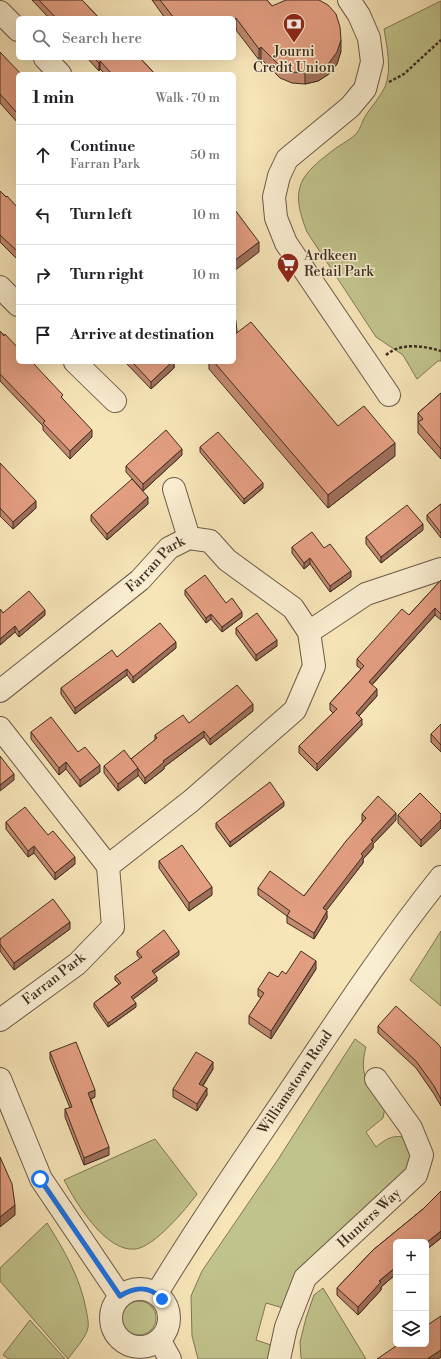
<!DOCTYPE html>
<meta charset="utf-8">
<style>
:root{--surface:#fff;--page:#f2f2f2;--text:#202124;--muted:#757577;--line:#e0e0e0}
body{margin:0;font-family:"Libre Bodoni",serif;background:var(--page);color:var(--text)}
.controls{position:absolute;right:12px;bottom:12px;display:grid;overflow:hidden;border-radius:6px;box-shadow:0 4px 16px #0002}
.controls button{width:36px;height:36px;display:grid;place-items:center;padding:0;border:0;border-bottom:1px solid var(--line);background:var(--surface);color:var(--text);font:20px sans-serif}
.stop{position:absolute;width:12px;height:12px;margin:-9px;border:3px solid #1a73e8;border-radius:50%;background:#fff}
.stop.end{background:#1a73e8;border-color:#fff;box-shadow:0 1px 4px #0008}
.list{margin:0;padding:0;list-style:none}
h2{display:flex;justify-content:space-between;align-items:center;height:52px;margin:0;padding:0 16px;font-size:17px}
h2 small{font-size:13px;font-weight:400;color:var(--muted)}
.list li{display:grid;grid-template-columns:26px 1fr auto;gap:12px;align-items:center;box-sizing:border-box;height:60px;padding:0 16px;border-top:1px solid var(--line)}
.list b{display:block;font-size:15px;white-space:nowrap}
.list p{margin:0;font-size:13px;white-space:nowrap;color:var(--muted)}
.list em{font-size:13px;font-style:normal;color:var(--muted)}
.icon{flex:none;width:22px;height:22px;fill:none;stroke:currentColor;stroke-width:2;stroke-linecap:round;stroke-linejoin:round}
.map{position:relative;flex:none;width:441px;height:1359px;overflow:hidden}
.search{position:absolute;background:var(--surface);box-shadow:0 4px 16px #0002;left:16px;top:16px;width:220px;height:44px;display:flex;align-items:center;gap:10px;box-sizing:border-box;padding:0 14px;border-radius:6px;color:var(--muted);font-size:15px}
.panel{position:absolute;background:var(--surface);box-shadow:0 4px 16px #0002;left:16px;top:72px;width:220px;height:292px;border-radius:6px}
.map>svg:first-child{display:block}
.green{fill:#c1c38c;stroke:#807857}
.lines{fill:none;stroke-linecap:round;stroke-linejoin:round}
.minor-casing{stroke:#6c5b48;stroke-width:24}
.tertiary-casing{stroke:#6c5b48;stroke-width:24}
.path{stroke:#3e2d22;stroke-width:2.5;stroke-dasharray:3 2;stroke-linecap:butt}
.minor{stroke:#faeed1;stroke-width:22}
.tertiary{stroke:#faeed1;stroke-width:22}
.wall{fill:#c3886f;stroke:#3e2d22}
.shaded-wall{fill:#9f6f5a;stroke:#3e2d22}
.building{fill:#e39e81;stroke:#3e2d22}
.route{stroke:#1a73e8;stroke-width:5}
.labels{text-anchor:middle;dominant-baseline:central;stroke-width:3;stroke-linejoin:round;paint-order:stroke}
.poi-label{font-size:14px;fill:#3e2d22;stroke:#faeed1}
.street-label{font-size:14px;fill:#3e2d22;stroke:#faeed1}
</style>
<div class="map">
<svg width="441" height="1359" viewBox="0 0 441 1359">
<rect width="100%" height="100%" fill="#f7e5b8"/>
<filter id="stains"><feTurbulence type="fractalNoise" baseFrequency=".005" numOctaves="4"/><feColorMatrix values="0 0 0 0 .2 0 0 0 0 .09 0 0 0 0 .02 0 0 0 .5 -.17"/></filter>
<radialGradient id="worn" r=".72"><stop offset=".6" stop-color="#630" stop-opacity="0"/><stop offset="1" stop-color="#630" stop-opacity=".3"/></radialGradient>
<!-- green -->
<g class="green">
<path d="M 441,1 L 441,361 L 438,361 L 417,379 L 403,355 L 376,337 L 307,232 C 289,187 300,175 336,148 C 342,144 351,139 356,134 C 361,129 362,120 366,115 C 372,106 380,97 385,87 C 392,70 387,47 384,29 Z"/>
<path d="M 441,931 L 441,1006 L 410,980 Z"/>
<path d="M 355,1039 L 366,1047 C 358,1077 369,1085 385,1107 L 383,1118 L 366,1132 L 376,1147 C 386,1139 392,1135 404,1137 L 413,1150 L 413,1163 L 283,1308 L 266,1303 L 256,1340 L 274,1346 L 268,1359 L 198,1359 L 192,1336 L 191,1296 L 202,1271 L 277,1161 Z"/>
<path d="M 155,1139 L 197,1194 C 186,1209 155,1246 136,1249 C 106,1253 76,1203 64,1180 Z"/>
<path d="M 47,1223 C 64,1250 80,1277 86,1309 C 87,1315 89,1322 88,1328 C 85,1339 75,1349 68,1359 L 0,1281 L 0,1268 Z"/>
<path d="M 323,1288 L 366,1359 L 302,1359 L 301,1358 L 300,1342 L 306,1318 L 314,1295 Z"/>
<circle cx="139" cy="1318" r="17"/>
<path d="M 30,1320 L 65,1359 L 9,1359 L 3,1355 Z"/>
</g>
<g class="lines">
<!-- minor casing -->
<g class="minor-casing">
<g id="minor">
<path d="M 349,0 L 359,15 L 369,38 L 372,62 L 365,89 L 350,107 L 287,159 L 279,176 L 274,197 L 276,218 L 286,243 L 389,395"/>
<path d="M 0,12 L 18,30"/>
<path d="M 45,58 L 60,74"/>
<path d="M 0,287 L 18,305"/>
<path d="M 75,362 L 115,401"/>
<path d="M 174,489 L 189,538"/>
<path d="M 309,632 L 366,594 L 441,569"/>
<path id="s1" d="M 0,691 L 140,580 L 169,548 L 189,538 L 210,541 L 227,560 L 293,608 L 309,632 L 314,666 L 295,710 L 191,801 L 108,866 L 113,927 L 77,964 L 0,1020"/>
<path d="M 0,728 L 108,866"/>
<path d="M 0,1079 L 41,1179 L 120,1296"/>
<path d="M 160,1341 L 170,1359"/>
<path id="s2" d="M 279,1359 L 286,1327 L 305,1278 L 416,1175 L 422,1155 L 411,1128 L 376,1079"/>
</g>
</g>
<!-- tertiary casing -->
<g class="tertiary-casing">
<g id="tertiary">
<circle cx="140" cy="1318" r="29"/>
<path id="s3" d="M 157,1293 C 196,1228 240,1165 283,1101 C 334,1025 384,948 441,877"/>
</g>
</g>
<!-- path -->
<g class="path">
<path d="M 389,82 L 404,74 L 441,40"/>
<path d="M 386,355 C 401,342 424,346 441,351"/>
</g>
<!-- minor -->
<use href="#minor" class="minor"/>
<!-- tertiary -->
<use href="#tertiary" class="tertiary"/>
</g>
<!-- wall -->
<g class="wall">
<path d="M 32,0 L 82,0 L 99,18 L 49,18 Z"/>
<path d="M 152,0 L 267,0 L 272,6 L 341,51 L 337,64 L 329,74 L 318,81 L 305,84 L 292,83 L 280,78 L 261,59 L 259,60 L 236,30 L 234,18 L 165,18 Z"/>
<path d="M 0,52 L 18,74 L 18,123 L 0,103 Z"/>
<path d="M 87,58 L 140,58 L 155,74 L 105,74 L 100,69 L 99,71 Z"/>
<path d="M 0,191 L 18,208 L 18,260 L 0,242 Z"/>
<path d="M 234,307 L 237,333 L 338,426 L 395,456 L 328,508 L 209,369 L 209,362 L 234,362 Z"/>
<path d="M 0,331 L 63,399 L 92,437 L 70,459 L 43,430 L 43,426 L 0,381 Z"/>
<path d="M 125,362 L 174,362 L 174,368 L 151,389 Z"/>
<path d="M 441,393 L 441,459 L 418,433 L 418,413 Z"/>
<path d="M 200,447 L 263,488 L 244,504 L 200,452 Z"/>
<path d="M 182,455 L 143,491 L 126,472 L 126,466 Z"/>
<path d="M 0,463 L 36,508 L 13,529 L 0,516 Z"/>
<path d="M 148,504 L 107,540 L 91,521 L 91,515 Z"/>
<path d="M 441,504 L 441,538 L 427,520 L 427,515 Z"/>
<path d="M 423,530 L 381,563 L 366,544 L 366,537 Z"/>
<path d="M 292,547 L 351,577 L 330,592 L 310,564 L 304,569 L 292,553 Z"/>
<path d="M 441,580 L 441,620 L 435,615 L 372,685 L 377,696 L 359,716 L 362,725 L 317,771 L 299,753 L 299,746 L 333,713 L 330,710 L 330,703 L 361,669 L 357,666 L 357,659 L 409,615 Z"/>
<path d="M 185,590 L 226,603 L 242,617 L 222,632 L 211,619 L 206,623 L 185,595 Z"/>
<path d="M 0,609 L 3,613 L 45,615 L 19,637 L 15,632 L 0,645 Z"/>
<path d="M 236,628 L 277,646 L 256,661 L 236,634 Z"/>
<path d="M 176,648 L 133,683 L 127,675 L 75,714 L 61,694 L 61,688 L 117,657 Z"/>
<path d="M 253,711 L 210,745 L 204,737 L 164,767 L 164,769 L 145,784 L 138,775 L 118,791 L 104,773 L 104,766 L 131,759 L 155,740 L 155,735 L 189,723 Z"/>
<path d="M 441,724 L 441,752 L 431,742 L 431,734 Z"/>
<path d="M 31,732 L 78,752 L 100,772 L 80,787 L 66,769 L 59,775 L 31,739 Z"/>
<path d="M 284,806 L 230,847 L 216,828 L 216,823 Z"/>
<path d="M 362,814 L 396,820 L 373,844 L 373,848 L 363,859 L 363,863 L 326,910 L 327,918 L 314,939 L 287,923 L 287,916 L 258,895 L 258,888 L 304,896 L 363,821 L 362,821 Z"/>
<path d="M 441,814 L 421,847 L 398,823 L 398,815 Z"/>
<path d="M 6,822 L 75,864 L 55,880 L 34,853 L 28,857 L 6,829 Z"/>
<path d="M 159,861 L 212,895 L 189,911 L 159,868 Z"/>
<path d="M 70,929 L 14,970 L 0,951 L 0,939 Z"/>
<path d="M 137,951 L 179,955 L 154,973 L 157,981 L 133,999 L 136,1007 L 108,1027 L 94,1007 L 94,1003 L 119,984 L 115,980 L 115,976 L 140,959 L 137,955 Z"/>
<path d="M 316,969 L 271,1039 L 249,1024 L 249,1016 L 261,998 L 258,996 L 258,989 L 278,977 L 286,974 Z"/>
<path d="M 378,1026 L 441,1048 L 441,1106 L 434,1094 L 416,1068 L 378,1033 Z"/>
<path d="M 50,1052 L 95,1097 L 91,1099 L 109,1155 L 84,1165 L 65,1117 L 65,1109 L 70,1108 L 50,1059 Z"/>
<path d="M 213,1069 L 203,1086 L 207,1095 L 197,1111 L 173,1097 L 173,1089 Z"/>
<path d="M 441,1191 L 441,1238 L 426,1250 L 426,1242 L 396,1242 L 396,1274 L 381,1287 L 381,1290 L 358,1315 L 337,1295 L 337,1288 L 373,1250 L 423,1209 Z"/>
</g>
<!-- shaded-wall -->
<g class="shaded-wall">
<path d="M 236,18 L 236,30 L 234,31 L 234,19 Z"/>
<path d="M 341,40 L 341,51 L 337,64 L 329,74 L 318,81 L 305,84 L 305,73 Z"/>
<path d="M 261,47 L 261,59 L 259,60 L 259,49 Z"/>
<path d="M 100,61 L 100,69 L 99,71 L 99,63 Z"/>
<path d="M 259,242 L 259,252 L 234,271 L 234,261 Z"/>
<path d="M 172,362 L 174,362 L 174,368 L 151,389 L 151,382 Z"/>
<path d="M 92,430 L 92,437 L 70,459 L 70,451 Z"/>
<path d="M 395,443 L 395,456 L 328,508 L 328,495 Z"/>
<path d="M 182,449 L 182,455 L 143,491 L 143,484 Z"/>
<path d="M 263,483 L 263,488 L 244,504 L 244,499 Z"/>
<path d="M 148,497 L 148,504 L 107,540 L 107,534 Z"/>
<path d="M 36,501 L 36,508 L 13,529 L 13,522 Z"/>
<path d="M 423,524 L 423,530 L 381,563 L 381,557 Z"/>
<path d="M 310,558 L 310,564 L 304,569 L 304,563 Z"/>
<path d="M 351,571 L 351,577 L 330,592 L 330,586 Z"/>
<path d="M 435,608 L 435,615 L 369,688 L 369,682 Z"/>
<path d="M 45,610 L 45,615 L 19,637 L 19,632 Z"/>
<path d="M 242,612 L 242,617 L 222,632 L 222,627 Z"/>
<path d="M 211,614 L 211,619 L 206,623 L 206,618 Z"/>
<path d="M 15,626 L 15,632 L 0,645 L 0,639 Z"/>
<path d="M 277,640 L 277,646 L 256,661 L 256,655 Z"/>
<path d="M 176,642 L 176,648 L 133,683 L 133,677 Z"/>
<path d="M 127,669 L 127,675 L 75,714 L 75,708 Z"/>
<path d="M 377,689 L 377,696 L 356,719 L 356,713 Z"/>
<path d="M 253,704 L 253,711 L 210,745 L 210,739 Z"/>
<path d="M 362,719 L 362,725 L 317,771 L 317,764 Z"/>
<path d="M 204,731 L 204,737 L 164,767 L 164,769 L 145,784 L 145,778 L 163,761 Z"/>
<path d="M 66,762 L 66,769 L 59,775 L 59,768 Z"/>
<path d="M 100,765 L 100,772 L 80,787 L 80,780 Z"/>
<path d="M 138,768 L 138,776 L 118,791 L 118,784 Z"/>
<path d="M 14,774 L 14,780 L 0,791 L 0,785 Z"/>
<path d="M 284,802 L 284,806 L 230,847 L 230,842 Z"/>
<path d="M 396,813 L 396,820 L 373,844 L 373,848 L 363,859 L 363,863 L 323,915 L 323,908 L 361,854 L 371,840 Z"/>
<path d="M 441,820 L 441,828 L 421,847 L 421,840 Z"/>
<path d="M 34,846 L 34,853 L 28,857 L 28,851 Z"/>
<path d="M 75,857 L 75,864 L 55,880 L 55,873 Z"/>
<path d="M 212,887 L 212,895 L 189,911 L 189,903 Z"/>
<path d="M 327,911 L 327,918 L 314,939 L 314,933 Z"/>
<path d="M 70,922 L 70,929 L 14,970 L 14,963 Z"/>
<path d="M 179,951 L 179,955 L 152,975 L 152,971 Z"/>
<path d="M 316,961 L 316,969 L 271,1039 L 271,1031 Z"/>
<path d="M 157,977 L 157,981 L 131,1001 L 131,997 Z"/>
<path d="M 136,1003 L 136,1007 L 108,1027 L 108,1023 Z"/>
<path d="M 213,1062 L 213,1069 L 199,1091 L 199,1084 Z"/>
<path d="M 207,1088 L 207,1095 L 197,1111 L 197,1104 Z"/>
<path d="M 95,1090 L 95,1097 L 88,1100 L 88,1093 Z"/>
<path d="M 109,1147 L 109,1155 L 84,1165 L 84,1158 Z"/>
<path d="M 15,1205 L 15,1215 L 0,1227 L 0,1217 Z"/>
<path d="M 441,1231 L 441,1238 L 426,1250 L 426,1243 Z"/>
<path d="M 396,1267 L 396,1274 L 381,1287 L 381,1290 L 358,1315 L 358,1307 L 379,1281 Z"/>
<path d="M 441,1350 L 441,1357 L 438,1359 L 427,1359 Z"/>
</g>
<!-- building -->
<g class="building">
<path d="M 39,0 L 82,0 L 99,18 L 56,18 Z"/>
<path d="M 160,0 L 267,0 L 272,6 L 286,0 L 319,0 L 328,5 L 336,14 L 340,27 L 341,40 L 337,52 L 329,63 L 318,70 L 305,73 L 292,72 L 280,66 L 261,47 L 259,49 L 236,18 L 234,19 L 234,18 L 174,18 Z"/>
<path d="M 0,52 L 21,74 L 18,74 L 18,114 L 0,94 Z"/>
<path d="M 94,58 L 140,58 L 155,74 L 112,74 L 100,61 L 99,63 Z"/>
<path d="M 0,191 L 6,197 L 7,196 L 18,208 L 18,252 L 0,235 Z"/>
<path d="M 235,210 L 259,242 L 234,261 L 234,211 Z"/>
<path d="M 234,307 L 237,331 L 234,331 Z"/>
<path d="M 251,322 L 338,426 L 364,406 L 395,443 L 328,495 L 214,362 L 234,362 L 234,335 Z"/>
<path d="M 0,331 L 4,336 L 5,334 L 18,348 L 18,362 L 32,362 L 63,395 L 61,397 L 92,430 L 70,451 L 43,423 L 45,421 L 0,374 Z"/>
<path d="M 132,362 L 172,362 L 151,382 Z"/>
<path d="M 441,393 L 441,449 L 418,422 L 423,419 L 418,413 Z"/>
<path d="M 166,430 L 182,449 L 143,484 L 126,466 Z"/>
<path d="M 218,432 L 263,483 L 244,499 L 200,447 Z"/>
<path d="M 0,463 L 36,501 L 13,522 L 0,508 Z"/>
<path d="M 132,479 L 148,497 L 107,534 L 91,515 Z"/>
<path d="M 441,504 L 441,533 L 427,515 Z"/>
<path d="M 407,505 L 423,524 L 381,557 L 366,537 Z"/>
<path d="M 312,532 L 324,548 L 330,544 L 351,571 L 330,586 L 310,558 L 304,563 L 292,547 Z"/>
<path d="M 205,575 L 226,603 L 232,598 L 242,612 L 222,627 L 211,614 L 206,618 L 185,590 Z"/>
<path d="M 441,580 L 441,614 L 435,608 L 369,682 L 377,689 L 356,713 L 362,719 L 317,764 L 299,746 L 337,709 L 330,703 L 364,666 L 357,659 L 402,609 L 409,615 Z"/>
<path d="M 29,591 L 45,610 L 19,632 L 15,626 L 0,639 L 0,609 L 3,613 Z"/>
<path d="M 257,613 L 277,640 L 256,655 L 236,628 Z"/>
<path d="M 160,623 L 176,642 L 133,677 L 127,669 L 75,708 L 61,688 L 112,650 L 117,657 Z"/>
<path d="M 237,685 L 253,704 L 210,739 L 204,731 L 163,761 L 164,762 L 145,778 L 131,759 L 157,738 L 155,735 L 183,715 L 189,723 Z"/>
<path d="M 51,717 L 78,752 L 85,747 L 100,765 L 80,780 L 66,762 L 59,768 L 31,732 Z"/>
<path d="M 441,724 L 441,745 L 431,734 Z"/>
<path d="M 124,750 L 138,768 L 118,784 L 104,766 Z"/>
<path d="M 0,756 L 14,774 L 0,785 Z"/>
<path d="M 270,782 L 284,802 L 230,842 L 216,823 Z"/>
<path d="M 420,793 L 441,814 L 441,820 L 421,840 L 398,815 Z"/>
<path d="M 378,796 L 396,813 L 371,840 L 373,841 L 361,854 L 363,856 L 323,908 L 327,911 L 314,933 L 287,916 L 290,911 L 258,888 L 270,871 L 304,896 L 346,841 L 366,818 L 362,814 Z"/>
<path d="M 25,807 L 48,835 L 53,831 L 75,857 L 55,873 L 34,846 L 28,851 L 6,822 Z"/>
<path d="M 182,845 L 212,887 L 189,903 L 159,861 Z"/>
<path d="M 53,899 L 70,922 L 14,963 L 0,944 L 0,939 Z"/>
<path d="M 164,930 L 179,951 L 152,971 L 157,977 L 131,997 L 136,1003 L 108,1023 L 94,1003 L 121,983 L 115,976 L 142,957 L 137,951 Z"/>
<path d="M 301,951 L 316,961 L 271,1031 L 249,1016 L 264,993 L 258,989 L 269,972 L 278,977 L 282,971 L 286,974 Z"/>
<path d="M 396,1006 L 438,1044 L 441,1048 L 441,1099 L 434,1086 L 416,1061 L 378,1026 Z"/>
<path d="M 76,1042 L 95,1090 L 88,1093 L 109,1147 L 84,1158 L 65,1109 L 72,1107 L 50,1052 Z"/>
<path d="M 196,1052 L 213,1062 L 199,1084 L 207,1088 L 197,1104 L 173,1089 Z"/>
<path d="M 0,1157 L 12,1184 L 15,1205 L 0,1217 Z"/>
<path d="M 441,1191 L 441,1231 L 426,1243 L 426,1242 L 396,1242 L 396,1267 L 379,1281 L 381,1282 L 358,1307 L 337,1288 L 373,1250 L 423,1209 Z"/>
<path d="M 441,1316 L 441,1350 L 427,1359 L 377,1359 L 399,1344 L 426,1344 L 426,1326 Z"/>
</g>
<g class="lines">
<!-- route -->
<path class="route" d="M 40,1179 L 120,1296 C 135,1287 149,1285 162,1299"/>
</g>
<!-- icons -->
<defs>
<g id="bank-pin" transform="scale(1.15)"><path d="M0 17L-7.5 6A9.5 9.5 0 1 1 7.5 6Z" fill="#8f2418" stroke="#faeed1"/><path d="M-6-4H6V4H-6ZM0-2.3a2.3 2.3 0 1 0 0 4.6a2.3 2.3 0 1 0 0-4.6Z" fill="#fff"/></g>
<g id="supermarket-pin" transform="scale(1.15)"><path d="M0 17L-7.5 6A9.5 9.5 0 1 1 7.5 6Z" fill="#8f2418" stroke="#faeed1"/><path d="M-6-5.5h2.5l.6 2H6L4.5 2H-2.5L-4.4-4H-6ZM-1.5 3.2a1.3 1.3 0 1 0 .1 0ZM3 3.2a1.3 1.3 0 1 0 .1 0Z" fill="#fff"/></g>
</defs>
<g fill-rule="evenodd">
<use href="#bank-pin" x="294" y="24"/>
<use href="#supermarket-pin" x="288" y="264"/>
</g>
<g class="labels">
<!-- poi labels -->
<g class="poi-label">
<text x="294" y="52">Journi<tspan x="294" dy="16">Credit Union</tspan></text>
<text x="304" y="256" text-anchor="start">Ardkeen<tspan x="304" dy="16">Retail Park</tspan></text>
</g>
<!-- street labels -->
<g class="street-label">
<text stroke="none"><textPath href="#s1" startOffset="201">Farran Park</textPath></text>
<text transform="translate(54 979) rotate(-38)">Farran Park</text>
<text stroke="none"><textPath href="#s3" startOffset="252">Williamstown Road</textPath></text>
<text stroke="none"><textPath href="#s2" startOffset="173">Hunters Way</textPath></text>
</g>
</g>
<rect width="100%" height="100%" filter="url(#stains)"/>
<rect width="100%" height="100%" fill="url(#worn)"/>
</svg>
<div class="controls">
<button>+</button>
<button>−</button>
<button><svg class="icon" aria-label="layers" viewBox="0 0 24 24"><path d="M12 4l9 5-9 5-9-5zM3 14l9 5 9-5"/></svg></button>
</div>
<div class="stop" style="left:40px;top:1179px"></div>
<div class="stop end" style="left:162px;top:1299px"></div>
<div class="search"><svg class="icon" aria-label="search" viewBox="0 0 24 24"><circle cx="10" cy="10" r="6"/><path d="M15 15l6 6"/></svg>Search here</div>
<section class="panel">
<h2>1 min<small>Walk · 70 m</small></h2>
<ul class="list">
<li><svg class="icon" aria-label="ahead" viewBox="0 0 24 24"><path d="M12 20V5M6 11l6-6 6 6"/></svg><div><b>Continue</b><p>Farran Park</p></div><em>50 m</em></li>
<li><svg class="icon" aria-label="left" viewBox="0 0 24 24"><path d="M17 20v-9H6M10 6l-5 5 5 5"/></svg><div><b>Turn left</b></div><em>10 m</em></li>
<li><svg class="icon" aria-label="right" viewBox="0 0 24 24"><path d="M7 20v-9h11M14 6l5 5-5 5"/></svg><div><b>Turn right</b></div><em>10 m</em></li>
<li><svg class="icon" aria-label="arrive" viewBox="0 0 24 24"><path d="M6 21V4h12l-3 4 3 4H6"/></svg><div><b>Arrive at destination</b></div></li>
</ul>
</section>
</div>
